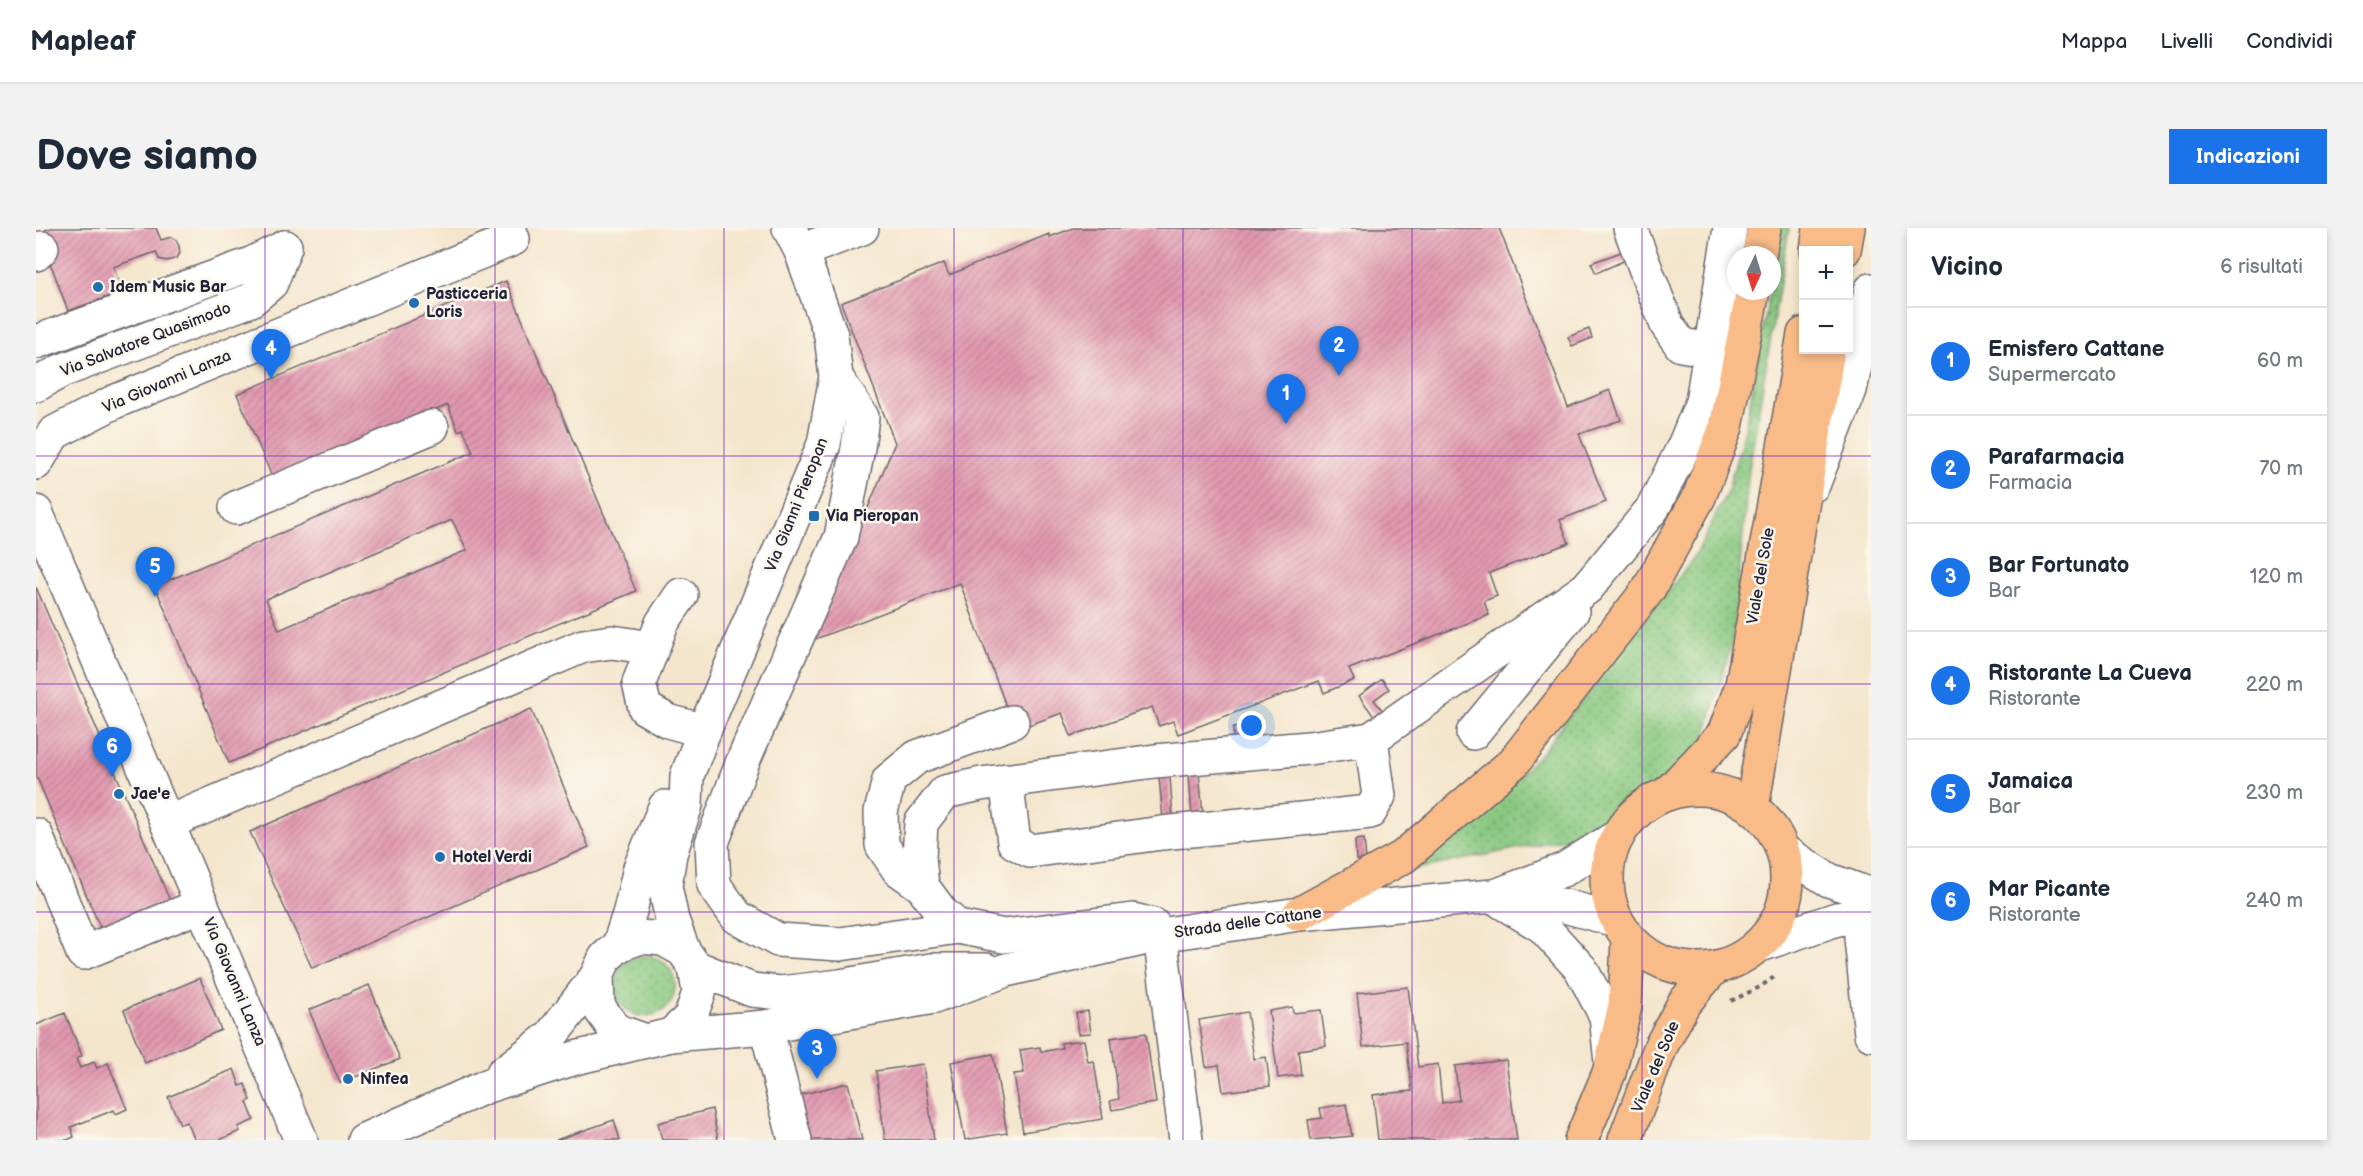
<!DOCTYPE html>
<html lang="it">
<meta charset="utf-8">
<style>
:root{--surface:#fff;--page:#f2f2f3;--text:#1f2937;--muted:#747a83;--line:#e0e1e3;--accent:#1a73e8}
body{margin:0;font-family:"Balsamiq Sans",sans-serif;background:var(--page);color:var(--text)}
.controls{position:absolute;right:18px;top:18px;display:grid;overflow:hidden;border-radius:0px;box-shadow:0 3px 9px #0003}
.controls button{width:54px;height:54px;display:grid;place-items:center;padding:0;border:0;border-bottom:2px solid var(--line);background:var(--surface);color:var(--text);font:30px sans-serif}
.compass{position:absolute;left:1691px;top:18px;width:54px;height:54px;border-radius:50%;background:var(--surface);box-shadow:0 3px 9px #0003;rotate:184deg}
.you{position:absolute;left:1216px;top:498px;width:21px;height:21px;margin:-15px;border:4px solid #fff;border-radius:50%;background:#1a73e8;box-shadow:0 0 0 9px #1a73e833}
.badge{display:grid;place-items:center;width:39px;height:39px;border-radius:50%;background:var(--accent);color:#fff;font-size:20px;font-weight:700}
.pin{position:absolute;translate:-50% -50px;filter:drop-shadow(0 2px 3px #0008)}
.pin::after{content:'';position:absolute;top:32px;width:21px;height:18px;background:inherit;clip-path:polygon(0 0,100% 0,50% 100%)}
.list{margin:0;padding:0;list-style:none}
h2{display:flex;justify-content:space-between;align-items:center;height:78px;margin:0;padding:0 24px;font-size:26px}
h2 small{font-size:20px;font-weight:400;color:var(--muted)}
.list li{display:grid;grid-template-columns:39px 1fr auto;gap:18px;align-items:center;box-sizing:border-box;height:108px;padding:0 24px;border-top:2px solid var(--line)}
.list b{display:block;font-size:22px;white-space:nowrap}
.list p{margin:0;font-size:20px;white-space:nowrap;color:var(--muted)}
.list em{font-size:20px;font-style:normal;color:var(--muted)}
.map{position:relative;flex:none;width:1835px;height:912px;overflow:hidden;border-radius:0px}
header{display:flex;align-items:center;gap:36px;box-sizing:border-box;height:84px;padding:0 30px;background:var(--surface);border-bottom:2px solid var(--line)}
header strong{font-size:28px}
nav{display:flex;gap:33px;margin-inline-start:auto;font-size:21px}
.intro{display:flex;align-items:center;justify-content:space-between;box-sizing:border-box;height:144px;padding:0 36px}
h1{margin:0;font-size:42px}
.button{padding:15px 27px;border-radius:0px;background:var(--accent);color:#fff;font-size:21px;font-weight:700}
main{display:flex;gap:36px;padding:0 36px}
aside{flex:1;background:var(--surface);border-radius:0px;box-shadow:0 3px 9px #0003}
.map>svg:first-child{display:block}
.grass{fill:url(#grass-dots);stroke:#54745c;stroke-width:1.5}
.building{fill:url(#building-hatch);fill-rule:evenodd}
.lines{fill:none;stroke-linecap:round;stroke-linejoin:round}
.minor-casing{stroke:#6c676e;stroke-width:36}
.major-casing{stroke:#6c676e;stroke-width:36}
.path{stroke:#6c676e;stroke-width:4;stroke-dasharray:4.5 4.5;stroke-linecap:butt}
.minor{stroke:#fff;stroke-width:33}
.major{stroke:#f9bc89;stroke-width:33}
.grid{fill:none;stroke:#7b2cbf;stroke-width:1.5;stroke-opacity:0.55}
.poi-dot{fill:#1f6fb2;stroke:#fbf7ec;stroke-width:2}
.labels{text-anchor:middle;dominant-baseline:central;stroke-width:5;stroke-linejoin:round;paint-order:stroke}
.poi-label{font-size:16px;font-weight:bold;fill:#22223b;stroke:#fbf7ec;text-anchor:start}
.street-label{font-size:16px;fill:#22223b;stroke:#fbf7ec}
</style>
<header>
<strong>Mapleaf</strong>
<nav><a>Mappa</a><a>Livelli</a><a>Condividi</a></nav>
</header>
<div class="intro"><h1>Dove siamo</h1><a class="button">Indicazioni</a></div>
<main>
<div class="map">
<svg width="1835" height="912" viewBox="0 0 1835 912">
<defs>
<pattern id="grass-dots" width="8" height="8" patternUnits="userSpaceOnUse" patternTransform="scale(1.5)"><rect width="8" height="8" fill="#87c77e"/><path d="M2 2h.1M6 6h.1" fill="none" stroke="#6ea168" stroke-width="1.8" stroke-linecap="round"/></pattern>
<pattern id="building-hatch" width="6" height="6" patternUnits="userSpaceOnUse" patternTransform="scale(1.5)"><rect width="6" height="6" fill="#e39ab1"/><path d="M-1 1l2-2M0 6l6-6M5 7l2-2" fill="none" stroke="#b87d91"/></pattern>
</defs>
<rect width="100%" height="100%" fill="#fbf7ec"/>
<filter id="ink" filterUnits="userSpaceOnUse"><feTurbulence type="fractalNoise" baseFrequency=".0167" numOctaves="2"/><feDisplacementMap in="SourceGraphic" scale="12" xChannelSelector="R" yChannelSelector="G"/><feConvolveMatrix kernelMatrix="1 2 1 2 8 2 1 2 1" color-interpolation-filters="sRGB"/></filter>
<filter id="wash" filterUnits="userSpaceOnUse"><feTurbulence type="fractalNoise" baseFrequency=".008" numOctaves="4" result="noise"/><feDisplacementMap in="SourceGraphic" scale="24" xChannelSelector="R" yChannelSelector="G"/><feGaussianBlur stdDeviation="1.35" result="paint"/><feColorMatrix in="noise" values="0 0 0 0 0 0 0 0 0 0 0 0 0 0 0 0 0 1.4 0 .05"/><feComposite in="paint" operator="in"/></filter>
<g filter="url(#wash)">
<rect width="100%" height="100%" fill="#f4e6cd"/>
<!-- grass -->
<g class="grass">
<path d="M 1745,0 L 1753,0 L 1713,241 L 1697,411 L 1666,521 L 1644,545 L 1615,560 L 1567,603 L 1376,642 L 1426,605 L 1507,523 L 1567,443 L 1659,329 L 1692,262 L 1709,201 L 1734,63 L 1736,63 Z"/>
<circle cx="609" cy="758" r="30"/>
</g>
<g id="blocks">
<!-- building -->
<g class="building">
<path d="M 15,0 L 120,0 L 125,12 L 135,9 L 140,12 L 143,18 L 144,25 L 141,30 L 131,33 L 123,31 L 120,24 L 77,39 L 87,63 L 32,83 L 17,42 L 6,18 L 9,2 Z"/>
<path d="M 1037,0 L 1463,0 L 1532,179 L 1574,162 L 1585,192 L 1543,206 L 1570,274 L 1524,292 L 1533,315 L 1453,345 L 1461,368 L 1448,373 L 1453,387 L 1313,441 L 1318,452 L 1288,465 L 1283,453 L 1142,506 L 1137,493 L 1123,498 L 1116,479 L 1035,508 L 1026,485 L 979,502 L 924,355 L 777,412 L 859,215 L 805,75 L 908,35 L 913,47 L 1013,6 L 1014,9 Z"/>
<path d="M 1596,20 L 1599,28 L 1560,45 L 1555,35 Z"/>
<path d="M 470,53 L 600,363 L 193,535 L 119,358 L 437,224 L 427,201 L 422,203 L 412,177 L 237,251 L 201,166 ZM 416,292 L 431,322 L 243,402 L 230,371 Z"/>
<path d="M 1553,101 L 1556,110 L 1536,118 L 1532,109 Z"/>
<path d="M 0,359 L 135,675 L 66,704 L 0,547 Z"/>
<path d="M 1346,451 L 1353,461 L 1338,472 L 1351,488 L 1342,494 L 1323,468 Z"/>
<path d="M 495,481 L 553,619 L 276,740 L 214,604 Z"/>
<path d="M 1207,499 L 1208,521 L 1198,521 L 1197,500 Z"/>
<path d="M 1163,545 L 1167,587 L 1156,588 L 1153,546 Z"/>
<path d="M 1123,549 L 1134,549 L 1137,590 L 1127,591 Z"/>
<path d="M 1328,611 L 1330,631 L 1320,632 L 1319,612 Z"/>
<path d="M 164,750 L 185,802 L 109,835 L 88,782 Z"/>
<path d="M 333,757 L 364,831 L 304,855 L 273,782 Z"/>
<path d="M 1372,759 L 1382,839 L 1402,836 L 1406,875 L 1423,872 L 1419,838 L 1470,832 L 1481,912 L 1342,912 L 1337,867 L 1376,863 L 1370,814 L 1327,819 L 1321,765 Z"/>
<path d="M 1256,779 L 1257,785 L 1285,782 L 1290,818 L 1262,822 L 1265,847 L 1242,850 L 1233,783 Z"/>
<path d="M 1052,783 L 1055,805 L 1043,806 L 1040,785 Z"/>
<path d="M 1211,784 L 1218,831 L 1230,829 L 1234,858 L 1187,864 L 1183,837 L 1170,839 L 1163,792 Z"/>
<path d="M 29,785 L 46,828 L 40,831 L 44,840 L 58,834 L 61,840 L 72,835 L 91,881 L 80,886 L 78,882 L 35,899 L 38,909 L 31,912 L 0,912 L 0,797 Z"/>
<path d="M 1110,805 L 1120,875 L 1076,882 L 1074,873 L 1083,871 L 1075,810 Z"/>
<path d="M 1048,812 L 1052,834 L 1058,833 L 1067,891 L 987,904 L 978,846 L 988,845 L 984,822 L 1004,819 L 1005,824 L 1026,820 L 1025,815 Z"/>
<path d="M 957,826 L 971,905 L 929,912 L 915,834 Z"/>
<path d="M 887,836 L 898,912 L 849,912 L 840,843 Z"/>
<path d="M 198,841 L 204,858 L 209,856 L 215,872 L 211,874 L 218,892 L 202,899 L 204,903 L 183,912 L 159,912 L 151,894 L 144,896 L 132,869 Z"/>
<path d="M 812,855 L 826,912 L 766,912 L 755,869 Z"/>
<path d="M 1310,876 L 1316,908 L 1275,912 L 1272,892 L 1286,890 L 1284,880 Z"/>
<path d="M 676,881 L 682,912 L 626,912 L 622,895 Z"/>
<path d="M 578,892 L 584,912 L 520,912 Z"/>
</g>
</g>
</g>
<g filter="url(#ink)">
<use href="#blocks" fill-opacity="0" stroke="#6c676e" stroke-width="1.5"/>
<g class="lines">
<!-- minor casing -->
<g class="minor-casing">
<g id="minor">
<path d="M 1594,0 L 1631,97 L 1645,117 L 1676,122"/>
<path d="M 765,23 L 826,0"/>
<path d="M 0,26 L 6,20"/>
<path d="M 0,114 L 215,36 L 249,19"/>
<path d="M 800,149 L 826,189 L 822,220 L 805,309 L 707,533 L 676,615 L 678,657 L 701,689 L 742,712 L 804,716 L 922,699"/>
<path d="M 0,157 L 25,143 L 215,72 L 235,55 L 249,19"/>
<path d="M 0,235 L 18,205 L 78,174 L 477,11 L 473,0"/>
<path d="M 1777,257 L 1814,162 L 1835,62"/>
<path d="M 200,280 L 396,199"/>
<path d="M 0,284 L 265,912"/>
<path d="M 645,367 L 626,395 L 603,455 L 609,480 L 632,493 L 668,503"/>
<path d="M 1437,505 L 1536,384"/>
<path d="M 970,552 L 978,614 L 994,623 L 1126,605 L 1334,584 L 1343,568 L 1335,511"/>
<path d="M 131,595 L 547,418 L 576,414 L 616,420"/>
<path d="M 0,607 L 47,725 L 166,677"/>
<path d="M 1747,623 L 1793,652 L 1835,667"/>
<path d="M 886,658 L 862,641 L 846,617 L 845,584 L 853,552 L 881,529 L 976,494"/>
<path d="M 1462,667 L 1529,641 L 1582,608"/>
<path d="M 1466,674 L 1506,698 L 1545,741 L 1570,788 L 1575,834"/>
<path d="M 1826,688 L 1825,710 L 1835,806"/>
<path d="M 583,717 L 594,683 L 604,640 L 629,579"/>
<path d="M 1724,717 L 1801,691 L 1835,687"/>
<path d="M 647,722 L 636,692 L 629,658 L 634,626 L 650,577 L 651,548 L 668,503 L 788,216 L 800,149 L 795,107 L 765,23 L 753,0"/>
<path d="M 659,739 L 716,762 L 745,765 L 804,758 L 895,742 L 950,742"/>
<path d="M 730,799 L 759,912"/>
<path d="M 635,807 L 730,799 L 898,769 L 970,742 L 1124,707 L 1263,686 L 1457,668 L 1525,677 L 1580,692"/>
<path d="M 467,845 L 514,809 L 561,748"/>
<path d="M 328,912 L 451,858 L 539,830 L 635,807 L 654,790 L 663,765 L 659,739 L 647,722 L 627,711 L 604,709 L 583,717 L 569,730 L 561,748 L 562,778 L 579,802 L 607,812"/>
<path d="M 1150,912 L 1124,707 L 1117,697 L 1097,692 L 968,708 L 922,699 L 906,685 L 886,658 L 883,630 L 885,595 L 909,564 L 945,556 L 1119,533 L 1273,520 L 1335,511 L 1551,360 L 1617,280 L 1648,218 L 1666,174 L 1694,0"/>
</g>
</g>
<!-- major casing -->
<g class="major-casing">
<g id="major">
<path d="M 1781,22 L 1784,0"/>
<path d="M 1808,22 L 1812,0"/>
<path d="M 1723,27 L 1728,0"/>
<circle cx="1661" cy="651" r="90"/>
<path d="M 1631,566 L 1688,506 L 1706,457 L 1768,106"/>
<path d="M 1716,580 L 1792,122"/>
<path d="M 1263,686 L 1367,629 L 1478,534 L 1612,362 L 1663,269 L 1690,199 L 1717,63"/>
<path d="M 1545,912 L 1573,845 L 1589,778 L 1592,710"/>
<path d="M 1589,912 L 1625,818 L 1648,775 L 1677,741"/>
</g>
</g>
<!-- path -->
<path class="path" d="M 1695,773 L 1724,759 L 1738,749"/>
<!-- minor -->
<use href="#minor" class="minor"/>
<!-- major -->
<use href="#major" class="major"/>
</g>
</g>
<!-- grid -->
<path class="grid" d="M 229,0 L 229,912M 459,0 L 459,912M 688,0 L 688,912M 918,0 L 918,912M 1147,0 L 1147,912M 1376,0 L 1376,912M 1606,0 L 1606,912M 0,228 L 1835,228M 0,456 L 1835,456M 0,684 L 1835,684"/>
<!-- markers -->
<g class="poi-dot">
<circle cx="62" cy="59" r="6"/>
<circle cx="378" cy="75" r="6"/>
<rect x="772" y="282" width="12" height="12" rx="3"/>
<circle cx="83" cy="566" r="6"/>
<circle cx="404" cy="629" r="6"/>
<circle cx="312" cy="851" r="6"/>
</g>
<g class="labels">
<!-- poi labels -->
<g class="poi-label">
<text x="74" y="59">Idem Music Bar</text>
<text x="390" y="66">Pasticceria<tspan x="390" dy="18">Loris</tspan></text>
<text x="790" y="288">Via Pieropan</text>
<text x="95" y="566">Jae'e</text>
<text x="416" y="629">Hotel Verdi</text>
<text x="324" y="851">Ninfea</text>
</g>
<!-- street labels -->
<g class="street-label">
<text transform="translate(110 112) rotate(-21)">Via Salvatore Quasimodo</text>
<text transform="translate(131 154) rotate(-23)">Via Giovanni Lanza</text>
<text transform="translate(761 277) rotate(-68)">Via Gianni Pieropan</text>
<text transform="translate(1725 348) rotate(-80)">Viale del Sole</text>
<text transform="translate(1212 695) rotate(-8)">Strada delle Cattane</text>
<text transform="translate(198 754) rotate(67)">Via Giovanni Lanza</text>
<text transform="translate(1620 839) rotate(-67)">Viale del Sole</text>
</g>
</g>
</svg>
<div class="controls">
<button>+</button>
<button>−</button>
</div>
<svg class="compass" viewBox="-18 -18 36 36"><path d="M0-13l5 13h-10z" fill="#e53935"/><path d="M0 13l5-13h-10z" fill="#747a83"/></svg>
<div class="you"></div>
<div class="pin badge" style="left:1250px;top:196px">1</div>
<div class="pin badge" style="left:1303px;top:148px">2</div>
<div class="pin badge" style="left:781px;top:851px">3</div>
<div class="pin badge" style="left:235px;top:151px">4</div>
<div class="pin badge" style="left:119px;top:369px">5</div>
<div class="pin badge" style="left:76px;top:549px">6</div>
</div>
<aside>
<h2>Vicino<small>6 risultati</small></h2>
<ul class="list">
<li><span class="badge">1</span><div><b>Emisfero Cattane</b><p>Supermercato</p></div><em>60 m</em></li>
<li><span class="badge">2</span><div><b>Parafarmacia</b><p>Farmacia</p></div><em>70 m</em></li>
<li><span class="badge">3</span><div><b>Bar Fortunato</b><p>Bar</p></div><em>120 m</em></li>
<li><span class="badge">4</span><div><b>Ristorante La Cueva</b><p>Ristorante</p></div><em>220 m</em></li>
<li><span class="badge">5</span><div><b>Jamaica</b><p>Bar</p></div><em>230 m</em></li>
<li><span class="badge">6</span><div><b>Mar Picante</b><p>Ristorante</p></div><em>240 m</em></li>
</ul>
</aside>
</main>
